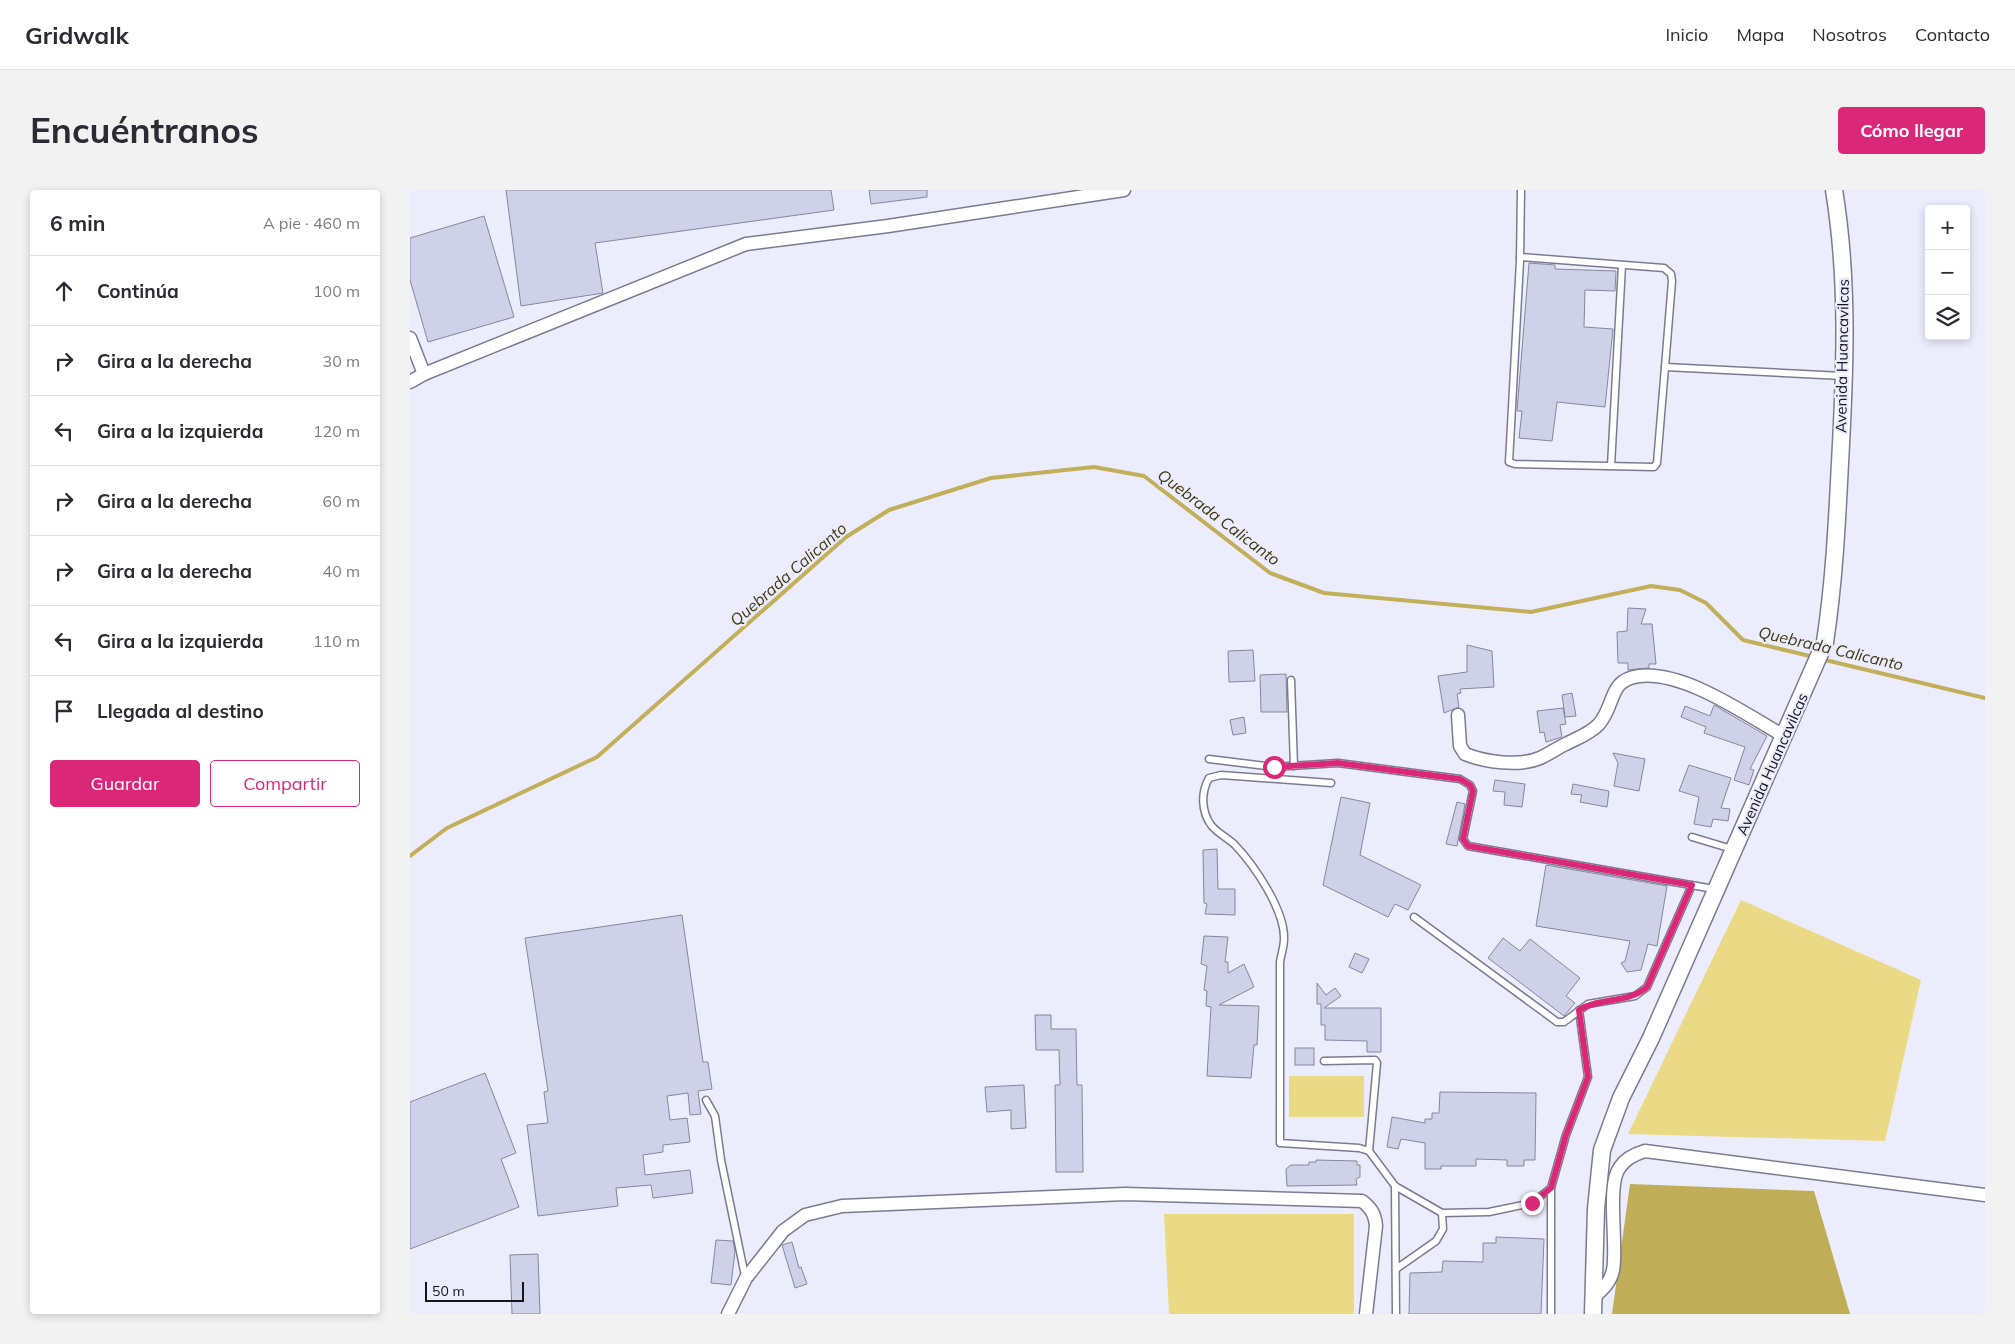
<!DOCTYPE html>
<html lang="es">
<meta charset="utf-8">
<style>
:root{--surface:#fff;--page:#f2f2f3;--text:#2b2b33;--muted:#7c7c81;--line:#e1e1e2;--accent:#db2777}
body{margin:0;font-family:Mulish,sans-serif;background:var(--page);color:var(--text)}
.controls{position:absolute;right:15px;top:15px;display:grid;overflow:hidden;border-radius:5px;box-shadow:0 2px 8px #0003}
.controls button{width:45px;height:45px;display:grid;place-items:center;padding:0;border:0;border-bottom:1px solid var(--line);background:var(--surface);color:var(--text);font:25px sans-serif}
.scale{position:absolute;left:15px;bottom:12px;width:99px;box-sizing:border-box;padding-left:5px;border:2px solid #14141d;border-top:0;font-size:14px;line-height:18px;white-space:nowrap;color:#14141d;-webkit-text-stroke:4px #ecedfc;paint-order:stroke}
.stop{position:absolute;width:15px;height:15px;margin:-11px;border:4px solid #db2777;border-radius:50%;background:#fff}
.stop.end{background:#db2777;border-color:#fff;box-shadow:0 1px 5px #0008}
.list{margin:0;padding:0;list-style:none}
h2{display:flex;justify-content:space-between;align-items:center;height:65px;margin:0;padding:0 20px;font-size:21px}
h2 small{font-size:16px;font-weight:400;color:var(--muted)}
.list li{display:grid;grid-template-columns:32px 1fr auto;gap:15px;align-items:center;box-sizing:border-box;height:70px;padding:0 20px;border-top:1px solid var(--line)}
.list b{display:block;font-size:19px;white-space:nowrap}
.list em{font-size:16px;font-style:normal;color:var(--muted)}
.actions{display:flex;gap:10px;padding:15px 20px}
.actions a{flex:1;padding:11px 0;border:1px solid var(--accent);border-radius:5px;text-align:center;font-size:18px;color:var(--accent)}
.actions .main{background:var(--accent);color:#fff}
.icon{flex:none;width:28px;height:28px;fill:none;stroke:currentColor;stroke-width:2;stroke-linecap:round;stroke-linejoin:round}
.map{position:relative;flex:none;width:1575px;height:1124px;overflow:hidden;border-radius:5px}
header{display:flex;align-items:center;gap:30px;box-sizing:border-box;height:70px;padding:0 25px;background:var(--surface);border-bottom:1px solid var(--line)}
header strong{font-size:24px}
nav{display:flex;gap:28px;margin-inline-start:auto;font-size:18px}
.intro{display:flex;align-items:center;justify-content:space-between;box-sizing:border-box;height:120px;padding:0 30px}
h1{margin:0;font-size:35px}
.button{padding:12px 22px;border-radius:5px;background:var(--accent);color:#fff;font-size:18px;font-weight:700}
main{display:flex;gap:30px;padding:0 30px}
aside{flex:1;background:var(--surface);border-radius:5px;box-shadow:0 2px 8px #0003}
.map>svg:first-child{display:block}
.green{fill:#ead985}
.forest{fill:#bfad57}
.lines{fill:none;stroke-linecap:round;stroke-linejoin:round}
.stream{stroke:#c1af59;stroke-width:4}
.building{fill:#cfd1e9;stroke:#85879d}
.service-casing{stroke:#7a7b91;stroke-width:9}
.minor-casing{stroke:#7a7b91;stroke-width:15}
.tertiary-casing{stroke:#7a7b91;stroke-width:19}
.service{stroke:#fff;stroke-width:6}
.minor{stroke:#fff;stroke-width:12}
.tertiary{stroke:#fff;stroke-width:16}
.route{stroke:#db2777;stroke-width:6}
.labels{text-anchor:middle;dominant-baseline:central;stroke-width:4.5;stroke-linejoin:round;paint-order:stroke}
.street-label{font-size:15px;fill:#14141d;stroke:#ecedfc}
.water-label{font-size:16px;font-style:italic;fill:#3f3711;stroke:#ecedfc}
</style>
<header>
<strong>Gridwalk</strong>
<nav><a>Inicio</a><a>Mapa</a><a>Nosotros</a><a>Contacto</a></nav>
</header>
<div class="intro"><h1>Encuéntranos</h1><a class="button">Cómo llegar</a></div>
<main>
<aside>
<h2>6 min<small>A pie · 460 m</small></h2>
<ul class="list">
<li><svg class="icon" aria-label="ahead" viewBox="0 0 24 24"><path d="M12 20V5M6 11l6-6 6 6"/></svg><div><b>Continúa</b></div><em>100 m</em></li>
<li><svg class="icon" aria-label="right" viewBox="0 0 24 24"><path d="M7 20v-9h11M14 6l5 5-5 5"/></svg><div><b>Gira a la derecha</b></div><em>30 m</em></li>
<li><svg class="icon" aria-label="left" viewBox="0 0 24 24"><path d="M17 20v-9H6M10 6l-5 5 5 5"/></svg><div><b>Gira a la izquierda</b></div><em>120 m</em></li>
<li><svg class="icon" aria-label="right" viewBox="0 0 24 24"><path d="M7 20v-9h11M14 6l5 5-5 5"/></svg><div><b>Gira a la derecha</b></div><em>60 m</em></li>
<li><svg class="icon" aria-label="right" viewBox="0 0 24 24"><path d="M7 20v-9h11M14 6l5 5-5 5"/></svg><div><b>Gira a la derecha</b></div><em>40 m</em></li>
<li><svg class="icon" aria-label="left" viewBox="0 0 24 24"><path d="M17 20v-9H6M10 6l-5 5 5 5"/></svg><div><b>Gira a la izquierda</b></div><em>110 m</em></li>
<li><svg class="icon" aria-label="arrive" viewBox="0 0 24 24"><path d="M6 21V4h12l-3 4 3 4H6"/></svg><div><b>Llegada al destino</b></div></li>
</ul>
<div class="actions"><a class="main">Guardar</a><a>Compartir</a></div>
</aside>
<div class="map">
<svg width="1575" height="1124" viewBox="0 0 1575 1124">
<rect width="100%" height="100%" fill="#ecedfc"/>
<!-- green -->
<g class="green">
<path d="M 1331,710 L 1511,790 L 1475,951 L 1218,944 Z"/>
<rect x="879" y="886" width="75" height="41"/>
<path d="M 754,1024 L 944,1024 L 944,1124 L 759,1124 Z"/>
</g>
<!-- forest -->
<path class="forest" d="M 1220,994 L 1404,1001 L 1440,1124 L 1202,1124 Z"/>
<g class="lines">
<!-- stream -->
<g class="stream">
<path d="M 1411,469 L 1575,508"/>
<path d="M 0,666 L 37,638 L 187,567 L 436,347 L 479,320 L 581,288 L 684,277 L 734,286 L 860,383 L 914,403 L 1121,422 L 1241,396 L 1270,400 L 1296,413 L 1333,450 L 1404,467"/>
</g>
</g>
<!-- building -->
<g class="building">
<path d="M 96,0 L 421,0 L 424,20 L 185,53 L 193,103 L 111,116 Z"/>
<path d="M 459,0 L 517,0 L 517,7 L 461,14 Z"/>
<path d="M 74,26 L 104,127 L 18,152 L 0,90 L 0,48 Z"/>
<path d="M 1119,73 L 1145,75 L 1145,79 L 1206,81 L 1205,101 L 1175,100 L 1174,137 L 1203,139 L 1195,217 L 1147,212 L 1142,251 L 1109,248 L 1112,221 L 1107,221 Z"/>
<path d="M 1218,418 L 1236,419 L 1231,434 L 1242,434 L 1246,474 L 1239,474 L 1239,478 L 1218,480 L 1218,473 L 1208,473 L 1207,442 L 1217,441 Z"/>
<path d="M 1057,455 L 1082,461 L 1084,497 L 1050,499 L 1051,503 L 1047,504 L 1049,517 L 1034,523 L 1028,486 L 1057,482 Z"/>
<path d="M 843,460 L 845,491 L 819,492 L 818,461 Z"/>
<path d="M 876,484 L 877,522 L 851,522 L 850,485 Z"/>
<path d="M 1162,503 L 1166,526 L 1155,527 L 1152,505 Z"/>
<path d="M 1304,515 L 1357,546 L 1340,579 L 1344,580 L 1339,595 L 1324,590 L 1335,557 L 1294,543 L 1296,537 L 1271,527 L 1275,516 L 1300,526 Z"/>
<path d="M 1153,518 L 1156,534 L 1150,535 L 1152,547 L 1136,552 L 1134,542 L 1130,543 L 1127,521 Z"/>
<path d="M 834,527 L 836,543 L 823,545 L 820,530 Z"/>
<path d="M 1203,563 L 1235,569 L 1229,601 L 1204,596 L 1208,573 Z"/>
<path d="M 1279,575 L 1321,588 L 1311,618 L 1320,619 L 1318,631 L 1303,629 L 1301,637 L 1284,634 L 1289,607 L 1269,601 Z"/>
<path d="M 1085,590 L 1115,594 L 1112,617 L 1094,615 L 1095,602 L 1083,601 Z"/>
<path d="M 1163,594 L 1199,601 L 1197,617 L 1170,612 L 1172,605 L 1161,604 Z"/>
<path d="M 931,607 L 960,613 L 950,665 L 1011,695 L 998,720 L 985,714 L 978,727 L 913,695 Z"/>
<path d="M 1047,612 L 1055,614 L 1047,656 L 1036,654 Z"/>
<path d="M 807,659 L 808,699 L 825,699 L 825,725 L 795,724 L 797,714 L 794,713 L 793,660 Z"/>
<path d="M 1136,675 L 1257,696 L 1247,756 L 1238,754 L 1231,780 L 1217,782 L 1211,773 L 1215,771 L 1220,751 L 1126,736 Z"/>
<path d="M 272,725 L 293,872 L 298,872 L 302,899 L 288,901 L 291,924 L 280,925 L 278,903 L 257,906 L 260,930 L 277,928 L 280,952 L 253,955 L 253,962 L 233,965 L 235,985 L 280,980 L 283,1003 L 243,1008 L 241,995 L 206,998 L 208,1016 L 128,1026 L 117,935 L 138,933 L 134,902 L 138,901 L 115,748 Z"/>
<path d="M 794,746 L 818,747 L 815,772 L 818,772 L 818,783 L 834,774 L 844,797 L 809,815 L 849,816 L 847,855 L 844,855 L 841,888 L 797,886 L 801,817 L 796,816 L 797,801 L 794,800 L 797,776 L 791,774 Z"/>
<path d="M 1093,748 L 1110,761 L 1120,749 L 1170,788 L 1156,806 L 1165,813 L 1154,826 L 1078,768 Z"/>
<path d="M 945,763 L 959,769 L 952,783 L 939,777 Z"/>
<path d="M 907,793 L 916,805 L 925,798 L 931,806 L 914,818 L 971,818 L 971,862 L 957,862 L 957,851 L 915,850 L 915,835 L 911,835 L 911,814 L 907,814 Z"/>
<path d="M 625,825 L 641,825 L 641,839 L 666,839 L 667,895 L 672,895 L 673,982 L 646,982 L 645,895 L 650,895 L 649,860 L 626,860 Z"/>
<rect x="885" y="858" width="19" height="17"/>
<path d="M 75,883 L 106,963 L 91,969 L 109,1017 L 0,1059 L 0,912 Z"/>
<path d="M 614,895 L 616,938 L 601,939 L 601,920 L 577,922 L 575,897 Z"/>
<path d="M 1030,902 L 1126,903 L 1125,970 L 1114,970 L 1114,976 L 1097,976 L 1097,970 L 1066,969 L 1066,976 L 1031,976 L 1031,979 L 1015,979 L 1015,953 L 991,949 L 988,959 L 977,957 L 982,927 L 1015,933 L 1015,929 L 1022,929 L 1022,923 L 1029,923 Z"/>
<path d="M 906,970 L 947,971 L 947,975 L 950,975 L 950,987 L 946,989 L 947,995 L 877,996 L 876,979 L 881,975 L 899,975 L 899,972 L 906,972 Z"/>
<path d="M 1086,1047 L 1134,1049 L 1131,1124 L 999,1124 L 1000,1083 L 1032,1082 L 1033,1071 L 1073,1072 L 1073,1053 L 1086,1053 Z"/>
<path d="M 306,1050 L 323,1051 L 325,1061 L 321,1095 L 301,1093 Z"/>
<path d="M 382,1052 L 389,1078 L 391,1077 L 397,1094 L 385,1098 L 372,1055 Z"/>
<path d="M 128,1064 L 130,1124 L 102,1124 L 100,1065 Z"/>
</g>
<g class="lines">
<!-- service casing -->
<g class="service-casing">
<g id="service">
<path d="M 1111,0 L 1110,71 L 1099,272 L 1105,274 L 1244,277 L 1247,273 L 1255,177 L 1433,186"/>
<path d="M 1110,67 L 1254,78 L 1261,84 L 1262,91 L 1255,177"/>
<path d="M 1201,276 L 1212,75"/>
<path d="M 881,490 L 884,576"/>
<path d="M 799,569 L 864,577 L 928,573 L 1050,589 L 1060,595 L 1063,601 L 1053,649 L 1058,656 L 1304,699"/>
<path d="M 921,593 L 811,585 L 799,588 C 791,602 791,621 801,635 C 807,643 818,648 825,655 C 844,675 875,720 874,749 C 874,757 871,765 870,772 L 870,953 L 949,958 L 959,961 L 985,996 L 1032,1023 L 1079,1022 L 1122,1013 L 1141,998 L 1156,945 L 1178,887 L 1169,820"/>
<path d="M 1282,647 L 1322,659"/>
<path d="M 1004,727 L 1139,826 L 1147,832 L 1154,832 L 1178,814 L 1225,806 L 1237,797 L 1282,695"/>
<path d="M 914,871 L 965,870 L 967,873 L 959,961"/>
<path d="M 296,910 L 305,926 L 311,970 L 335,1086"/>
<path d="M 985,996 L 986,1124"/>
<path d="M 1141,998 L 1141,1124"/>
<path d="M 986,1079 L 1026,1051 L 1033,1039 L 1032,1023"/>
</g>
</g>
<!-- minor casing -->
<g class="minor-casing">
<g id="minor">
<path d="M 0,148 L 14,184"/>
<path d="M 0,192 L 14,184 L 336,54 L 478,36 L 714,0"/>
<path d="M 1048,525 L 1050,556 L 1055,564 C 1075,572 1109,577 1130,568 C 1139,564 1147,558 1156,554 C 1167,548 1180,544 1189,534 C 1206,514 1198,490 1229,486 C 1275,481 1335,524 1374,546"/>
<path d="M 1183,1108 C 1192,1100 1201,1092 1203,1080 C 1208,1056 1196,994 1210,977 C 1216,968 1225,964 1235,961 L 1575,1005"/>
<path d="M 318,1124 L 336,1088 L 373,1041 L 395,1025 L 432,1016 L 715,1004 L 952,1011 C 961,1018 965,1024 966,1036 L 956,1124"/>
</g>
</g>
<!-- tertiary casing -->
<g class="tertiary-casing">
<path id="tertiary" d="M 1183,1124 L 1186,1019 L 1192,960 L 1211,908 L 1241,848 L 1415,452 C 1424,393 1427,333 1430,273 C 1435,182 1439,91 1424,0"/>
</g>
<!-- service -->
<use href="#service" class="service"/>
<!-- minor -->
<use href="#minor" class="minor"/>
<!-- tertiary -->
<use href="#tertiary" class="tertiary"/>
</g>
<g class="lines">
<!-- route -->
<path class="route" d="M 864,577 L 928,573 L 1050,589 L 1060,595 L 1063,601 L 1053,649 L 1058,656 L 1282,695 L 1237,797 C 1218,814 1190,807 1169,820 L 1178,887 L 1156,945 L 1141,998 L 1122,1013"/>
</g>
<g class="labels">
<!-- street labels -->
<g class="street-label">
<text transform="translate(1432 166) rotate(-89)">Avenida Huancavilcas</text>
<text transform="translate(1362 574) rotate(-66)">Avenida Huancavilcas</text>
</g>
<!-- water labels -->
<g class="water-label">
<text transform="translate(809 327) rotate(37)">Quebrada Calicanto</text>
<text transform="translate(378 384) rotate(-41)">Quebrada Calicanto</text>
<text transform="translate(1421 458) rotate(13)">Quebrada Calicanto</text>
</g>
</g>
</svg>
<div class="controls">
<button>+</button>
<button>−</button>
<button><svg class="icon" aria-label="layers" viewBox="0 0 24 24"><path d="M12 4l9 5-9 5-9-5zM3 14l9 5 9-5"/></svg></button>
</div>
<div class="scale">50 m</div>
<div class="stop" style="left:864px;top:577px"></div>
<div class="stop end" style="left:1122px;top:1013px"></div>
</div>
</main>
